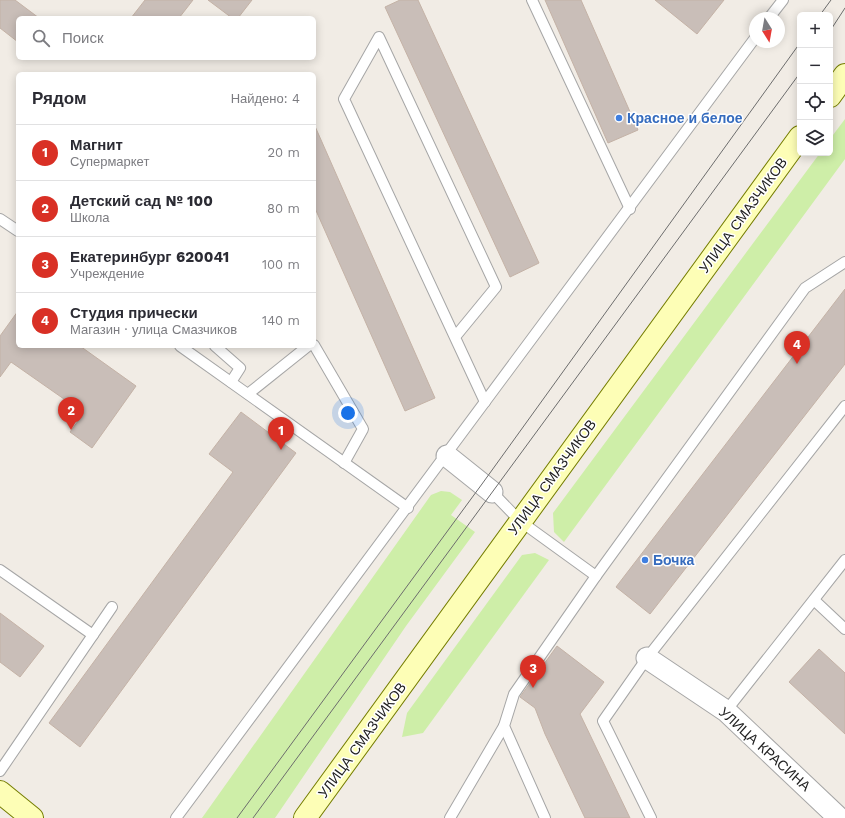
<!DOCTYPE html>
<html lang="ru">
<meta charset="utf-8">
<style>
:root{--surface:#fff;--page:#f2f2f3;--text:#2b2b33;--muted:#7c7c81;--line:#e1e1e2;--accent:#d93025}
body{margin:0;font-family:"Work Sans",sans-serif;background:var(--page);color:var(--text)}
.controls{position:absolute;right:12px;top:12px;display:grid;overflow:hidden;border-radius:6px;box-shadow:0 2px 10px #0003}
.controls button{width:36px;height:36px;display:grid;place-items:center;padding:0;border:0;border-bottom:1px solid var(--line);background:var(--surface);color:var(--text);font:20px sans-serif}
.compass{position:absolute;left:749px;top:12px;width:36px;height:36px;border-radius:50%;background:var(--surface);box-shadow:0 2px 10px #0003;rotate:169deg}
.you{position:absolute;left:348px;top:413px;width:14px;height:14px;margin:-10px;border:3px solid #fff;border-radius:50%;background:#1a73e8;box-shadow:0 0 0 6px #1a73e833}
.badge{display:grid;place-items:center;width:26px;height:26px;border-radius:50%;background:var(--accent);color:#fff;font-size:13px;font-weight:700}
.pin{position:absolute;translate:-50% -33px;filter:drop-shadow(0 1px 2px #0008)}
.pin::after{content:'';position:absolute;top:21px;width:14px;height:12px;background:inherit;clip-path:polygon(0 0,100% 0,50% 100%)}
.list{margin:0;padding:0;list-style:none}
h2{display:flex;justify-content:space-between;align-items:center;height:52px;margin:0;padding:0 16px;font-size:17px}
h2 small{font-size:13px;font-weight:400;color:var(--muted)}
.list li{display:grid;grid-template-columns:26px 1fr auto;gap:12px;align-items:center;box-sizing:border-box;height:56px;padding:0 16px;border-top:1px solid var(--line)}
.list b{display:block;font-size:15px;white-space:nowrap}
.list p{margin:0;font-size:13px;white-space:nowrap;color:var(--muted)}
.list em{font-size:13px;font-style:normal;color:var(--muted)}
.icon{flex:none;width:22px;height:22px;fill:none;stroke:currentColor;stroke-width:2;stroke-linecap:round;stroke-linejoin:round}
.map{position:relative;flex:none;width:845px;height:818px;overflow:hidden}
.search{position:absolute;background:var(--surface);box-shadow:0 2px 10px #0003;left:16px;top:16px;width:300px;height:44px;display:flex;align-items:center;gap:10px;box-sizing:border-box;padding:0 14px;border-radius:6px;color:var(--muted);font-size:15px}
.panel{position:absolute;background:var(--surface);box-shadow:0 2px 10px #0003;left:16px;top:72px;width:300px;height:276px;border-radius:6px}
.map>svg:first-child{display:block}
.grass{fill:#ceeea8}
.building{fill:#c9beb8;stroke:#c4b2a6}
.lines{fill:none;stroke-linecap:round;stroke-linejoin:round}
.service-casing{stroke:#a6a6a6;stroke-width:12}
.minor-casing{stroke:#a6a6a6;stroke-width:23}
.secondary-casing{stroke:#757d00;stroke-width:24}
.service{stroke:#fff;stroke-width:10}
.minor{stroke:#fff;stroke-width:21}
.secondary{stroke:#fdfeb6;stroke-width:22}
.tram{stroke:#6d6d6d;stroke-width:1}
.shop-dot{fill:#3f7fe0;stroke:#fff;stroke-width:1.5}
.labels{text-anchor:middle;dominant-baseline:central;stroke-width:3;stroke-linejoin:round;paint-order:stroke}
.shop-label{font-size:14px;font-weight:bold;fill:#366cbe;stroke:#fff;text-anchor:start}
.street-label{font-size:14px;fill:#1f1f1f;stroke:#fff}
</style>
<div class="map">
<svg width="845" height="818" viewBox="0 0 845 818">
<rect width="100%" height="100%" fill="#f1ece5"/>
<!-- grass -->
<g class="grass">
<path d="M 845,119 L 845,159 L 564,542 L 554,532 L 553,513 L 820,153 L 830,153 L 830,139 Z"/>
<path d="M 441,491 L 450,492 L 462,500 L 451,515 L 475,532 L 406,626 L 275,818 L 202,818 L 431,495 Z"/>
<path d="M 535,553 L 549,560 L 423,733 L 402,737 L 407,713 L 522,555 Z"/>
</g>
<!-- building -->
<g class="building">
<path d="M 0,0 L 15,0 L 39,18 L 18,18 L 18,42 L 0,28 Z"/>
<path d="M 145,0 L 193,0 L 179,18 L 131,18 Z"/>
<path d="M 208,0 L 252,0 L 238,18 L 232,18 Z"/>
<path d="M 400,0 L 418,0 L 539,263 L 510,277 L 385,7 Z"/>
<path d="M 545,0 L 581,0 L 638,130 L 608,143 Z"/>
<path d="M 655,0 L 724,0 L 697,34 Z"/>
<path d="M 314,124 L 435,398 L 405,411 L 314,206 Z"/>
<path d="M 845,289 L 845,364 L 650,614 L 616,587 Z"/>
<path d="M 18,311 L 18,346 L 80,346 L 136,386 L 92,448 L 70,432 L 84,413 L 11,362 L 0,377 L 0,336 Z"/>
<path d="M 241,412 L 296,453 L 80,747 L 49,723 L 233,472 L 209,454 Z"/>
<path d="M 0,613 L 44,646 L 20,677 L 0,662 Z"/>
<path d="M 557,646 L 604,682 L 580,714 L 630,818 L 585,818 L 545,734 L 535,708 L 520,697 Z"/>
<path d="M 819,649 L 845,673 L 845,734 L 789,682 Z"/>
</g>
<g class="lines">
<!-- service casing -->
<g class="service-casing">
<g id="service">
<path d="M 532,0 L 630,209"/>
<path d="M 769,18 L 783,0"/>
<path d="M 0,219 L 18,231"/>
<path d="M 455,337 L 496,287 L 379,37 L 344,99 L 485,402"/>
<path d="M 314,345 L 363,429 L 344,463"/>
<path d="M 180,346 L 408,508"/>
<path d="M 215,346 L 240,368 L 231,382"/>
<path d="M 248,394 L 308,346"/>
<path d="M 492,492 L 520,521 L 596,576"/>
<path d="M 0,570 L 93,635"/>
<path d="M 814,600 L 845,629"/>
<path d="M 726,711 L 845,560"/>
<path d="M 0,771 L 112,607"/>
<path d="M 176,818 L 755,38"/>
<path d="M 450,818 L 504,726"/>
<path d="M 545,818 L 504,726 L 514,694 L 596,576 L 805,288 L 845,262"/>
<path d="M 651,818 L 603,721 L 647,658 L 845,406"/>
</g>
</g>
<!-- minor casing -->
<g class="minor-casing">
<g id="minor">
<path d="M 447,456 L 492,492"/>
<path d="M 647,658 L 726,711 L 839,818"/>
</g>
</g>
<!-- secondary casing -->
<g class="secondary-casing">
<g id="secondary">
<path d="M 830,96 L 845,75"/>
<path d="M 0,792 L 32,818"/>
<path d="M 305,818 L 800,137"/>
</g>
</g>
<!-- service -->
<use href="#service" class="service"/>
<!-- minor -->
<use href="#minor" class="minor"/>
<!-- secondary -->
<use href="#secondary" class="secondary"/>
<!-- tram -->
<g class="tram">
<path d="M 820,15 L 831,0"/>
<path d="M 830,31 L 845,8"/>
<path d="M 237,818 L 482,484 L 800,43"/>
<path d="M 253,818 L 800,73"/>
</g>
</g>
<!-- markers -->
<g class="shop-dot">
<circle cx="619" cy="118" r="4"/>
<circle cx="645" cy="560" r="4"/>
</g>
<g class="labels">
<!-- shop labels -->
<g class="shop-label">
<text x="627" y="118">Красное и белое</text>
<text x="653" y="560">Бочка</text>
</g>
<!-- street labels -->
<g class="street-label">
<text transform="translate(743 215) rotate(-54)">УЛИЦА СМАЗЧИКОВ</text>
<text transform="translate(552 477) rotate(-54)">УЛИЦА СМАЗЧИКОВ</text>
<text transform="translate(362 740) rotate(-54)">УЛИЦА СМАЗЧИКОВ</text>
<text transform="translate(765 749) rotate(42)">УЛИЦА КРАСИНА</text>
</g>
</g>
</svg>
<div class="controls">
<button>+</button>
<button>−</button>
<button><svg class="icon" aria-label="locate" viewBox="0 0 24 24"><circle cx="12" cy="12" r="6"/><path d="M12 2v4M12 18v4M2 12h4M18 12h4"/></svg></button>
<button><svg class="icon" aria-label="layers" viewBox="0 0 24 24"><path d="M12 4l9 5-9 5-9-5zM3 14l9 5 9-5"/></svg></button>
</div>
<svg class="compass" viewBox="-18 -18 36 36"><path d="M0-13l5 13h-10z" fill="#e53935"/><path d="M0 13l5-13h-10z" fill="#7c7c81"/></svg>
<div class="you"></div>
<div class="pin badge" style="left:281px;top:450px">1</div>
<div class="pin badge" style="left:71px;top:430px">2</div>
<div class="pin badge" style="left:533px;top:688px">3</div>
<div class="pin badge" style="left:797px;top:364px">4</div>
<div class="search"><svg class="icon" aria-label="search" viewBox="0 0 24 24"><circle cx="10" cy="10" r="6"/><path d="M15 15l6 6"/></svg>Поиск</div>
<section class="panel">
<h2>Рядом<small>Найдено: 4</small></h2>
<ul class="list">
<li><span class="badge">1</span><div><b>Магнит</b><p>Супермаркет</p></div><em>20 m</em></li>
<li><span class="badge">2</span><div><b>Детский сад № 100</b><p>Школа</p></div><em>80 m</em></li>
<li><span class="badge">3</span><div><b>Екатеринбург 620041</b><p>Учреждение</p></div><em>100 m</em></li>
<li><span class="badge">4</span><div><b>Студия прически</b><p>Магазин · улица Смазчиков</p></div><em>140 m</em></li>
</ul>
</section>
</div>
